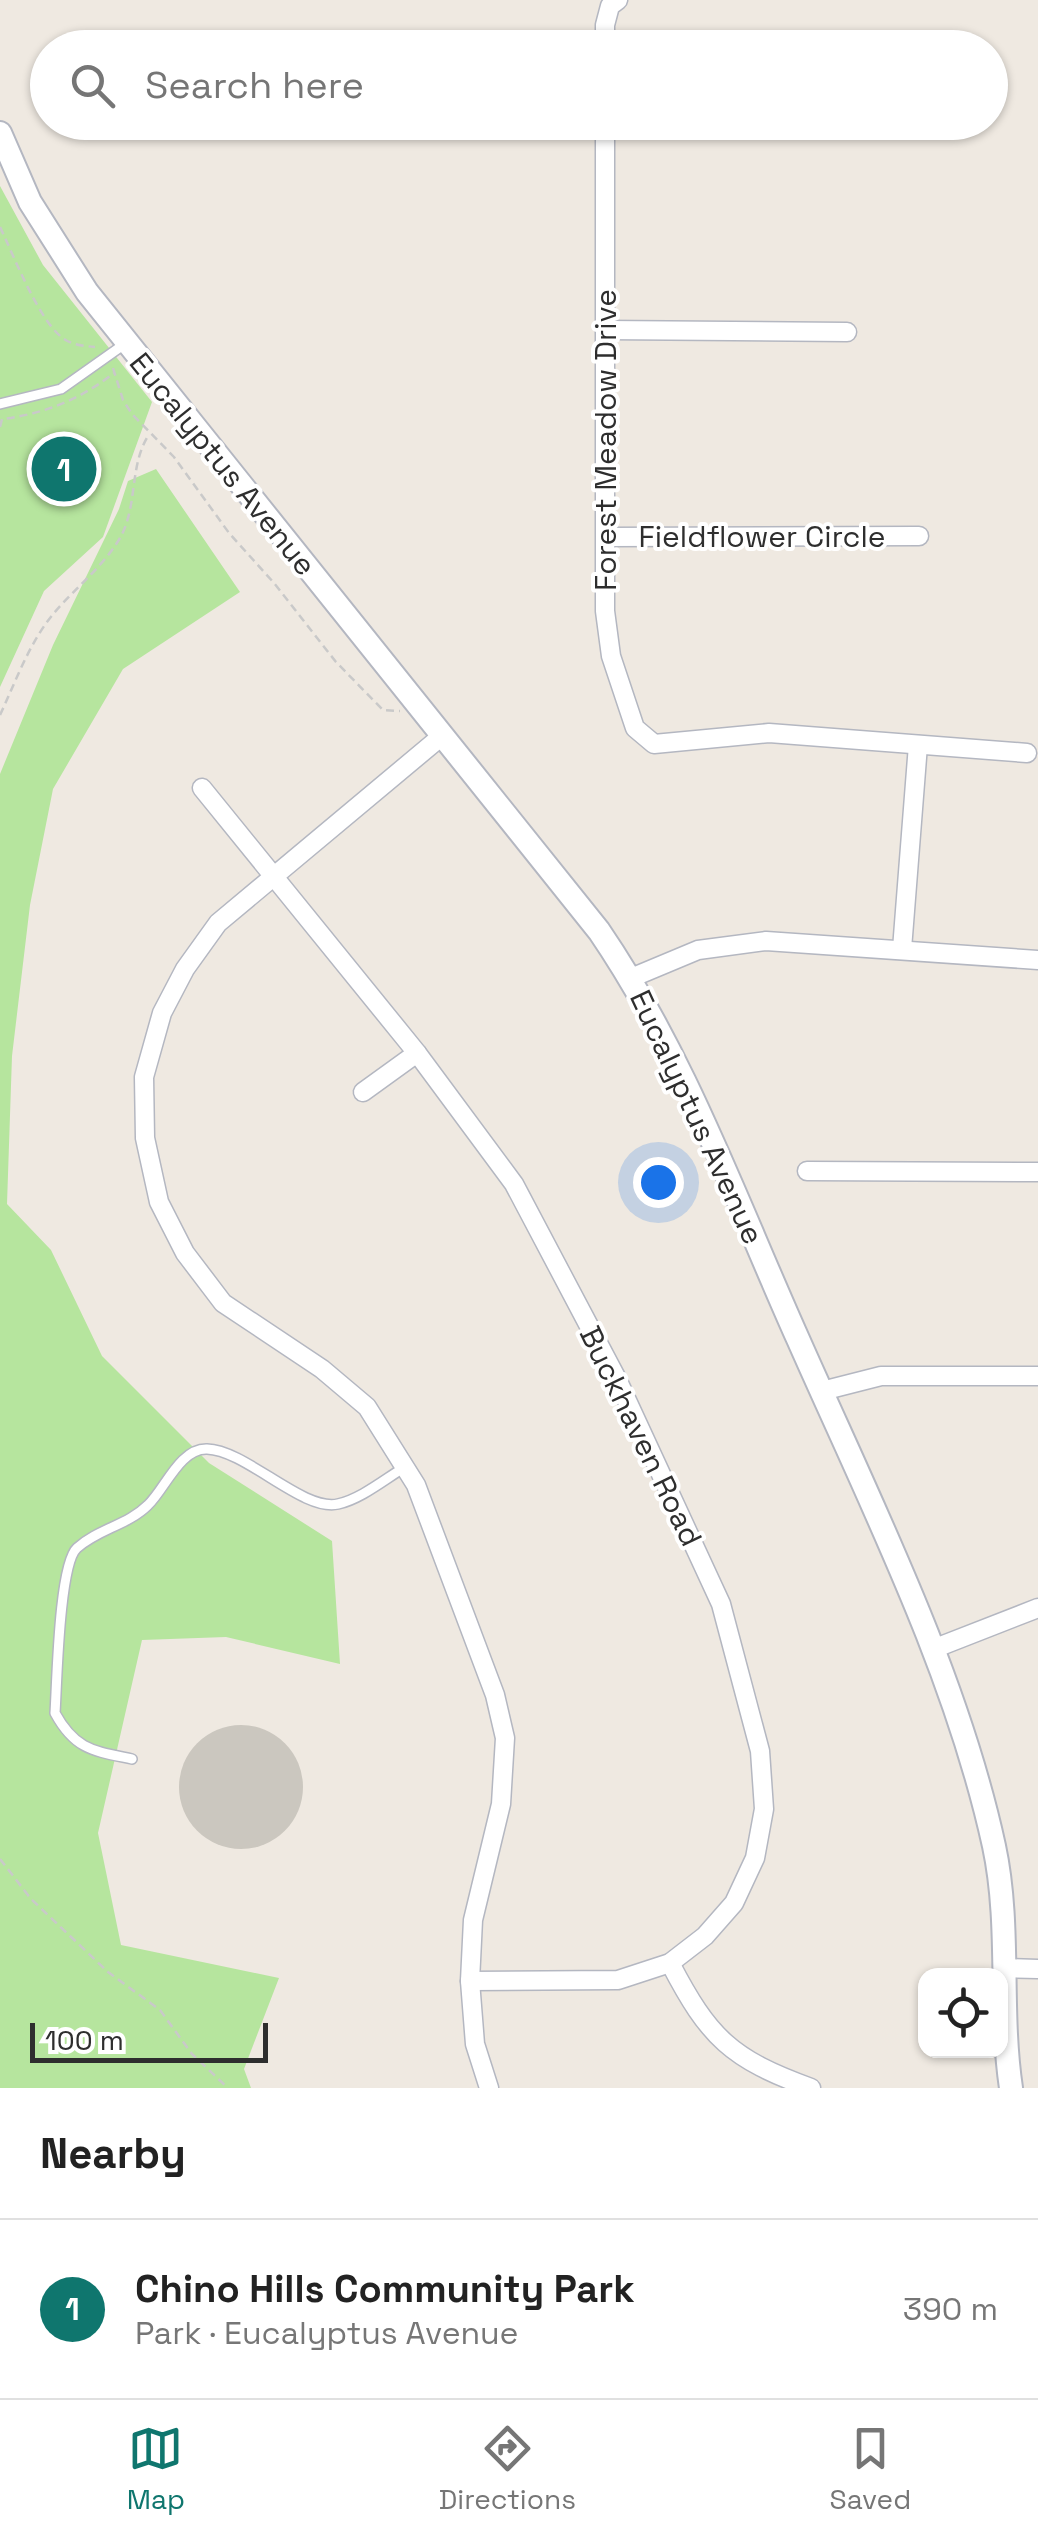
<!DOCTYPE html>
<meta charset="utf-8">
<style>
:root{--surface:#fff;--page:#f6f6f6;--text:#222;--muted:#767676;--line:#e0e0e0;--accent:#0f766e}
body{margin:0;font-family:"Space Grotesk",sans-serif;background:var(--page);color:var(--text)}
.controls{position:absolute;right:30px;bottom:30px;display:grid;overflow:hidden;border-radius:20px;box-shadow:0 2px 8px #0004}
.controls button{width:90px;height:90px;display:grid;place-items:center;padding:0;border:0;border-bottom:2px solid var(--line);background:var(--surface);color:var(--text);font:50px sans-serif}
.scale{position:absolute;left:30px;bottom:25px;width:238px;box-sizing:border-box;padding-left:10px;border:5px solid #2e2e2e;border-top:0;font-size:28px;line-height:35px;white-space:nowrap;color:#2e2e2e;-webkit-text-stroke:8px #fff;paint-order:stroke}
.you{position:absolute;left:658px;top:1182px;width:35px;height:35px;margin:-25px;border:8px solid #fff;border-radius:50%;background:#1a73e8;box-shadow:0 0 0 15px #1a73e833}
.badge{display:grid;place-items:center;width:65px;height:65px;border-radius:50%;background:var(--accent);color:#fff;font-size:32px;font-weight:700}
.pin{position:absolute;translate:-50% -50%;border:5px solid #fff;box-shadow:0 2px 10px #0006}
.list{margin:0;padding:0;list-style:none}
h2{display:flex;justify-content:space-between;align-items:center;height:130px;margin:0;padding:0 40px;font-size:42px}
h2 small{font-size:32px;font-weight:400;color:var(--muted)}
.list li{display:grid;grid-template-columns:65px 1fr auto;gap:30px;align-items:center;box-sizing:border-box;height:180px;padding:0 40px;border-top:2px solid var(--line)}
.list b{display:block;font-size:38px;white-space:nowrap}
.list p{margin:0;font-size:32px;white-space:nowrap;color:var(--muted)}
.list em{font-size:32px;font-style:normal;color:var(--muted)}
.icon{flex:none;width:55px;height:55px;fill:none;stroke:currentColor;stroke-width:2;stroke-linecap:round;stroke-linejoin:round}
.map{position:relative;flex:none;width:1038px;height:2088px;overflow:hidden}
.search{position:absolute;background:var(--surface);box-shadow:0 2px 8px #0004;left:30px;right:30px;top:30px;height:110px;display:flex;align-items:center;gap:25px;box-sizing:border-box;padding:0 35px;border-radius:55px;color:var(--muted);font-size:38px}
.sheet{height:310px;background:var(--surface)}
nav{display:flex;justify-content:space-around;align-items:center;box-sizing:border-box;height:140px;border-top:2px solid var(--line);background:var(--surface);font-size:28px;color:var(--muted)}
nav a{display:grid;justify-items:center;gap:5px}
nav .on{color:var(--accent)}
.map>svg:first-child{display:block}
.green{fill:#b6e59e}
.building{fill:#cbc7bf}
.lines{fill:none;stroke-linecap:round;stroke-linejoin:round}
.service-casing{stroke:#b4b7c1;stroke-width:12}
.minor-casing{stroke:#b4b7c1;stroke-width:21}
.tertiary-casing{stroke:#b4b7c1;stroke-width:26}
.path{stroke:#c9c9c9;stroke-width:2.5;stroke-dasharray:8 5;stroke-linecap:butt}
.service{stroke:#fff;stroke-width:9}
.minor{stroke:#fff;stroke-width:18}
.tertiary{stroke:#fff;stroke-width:22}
.labels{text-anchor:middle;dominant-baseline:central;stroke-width:8;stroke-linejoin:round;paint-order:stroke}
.street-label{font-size:30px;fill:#2e2e2e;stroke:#fff}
</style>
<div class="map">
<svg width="1038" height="2088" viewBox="0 0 1038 2088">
<rect width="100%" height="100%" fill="#efe9e1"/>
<!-- green -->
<g class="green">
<path d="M 0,186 L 43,265 L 152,402 L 103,537 L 44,591 L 0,687 Z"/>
<path d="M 156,469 L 240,592 L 123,669 L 53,789 L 30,905 L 12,1056 L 7,1204 L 51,1250 L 102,1356 L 209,1463 L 332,1541 L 340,1664 L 226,1637 L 142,1640 L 98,1833 L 121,1945 L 279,1978 L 244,2069 L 251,2088 L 0,2088 L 0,774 L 53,645 L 119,509 L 128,481 Z"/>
</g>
<!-- building -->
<circle class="building" cx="241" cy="1787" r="62"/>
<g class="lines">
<!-- service casing -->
<g class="service-casing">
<g id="service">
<path d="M 0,404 L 61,389 L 126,343"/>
<path d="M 132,1759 C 94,1751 75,1750 55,1713 C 57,1683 59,1564 77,1548 C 98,1529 128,1525 148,1505 C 165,1489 180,1448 207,1449 C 246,1450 303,1512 338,1504 C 361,1499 385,1479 405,1467"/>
</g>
</g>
<!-- minor casing -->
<g class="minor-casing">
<g id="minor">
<path d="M 605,48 L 605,25 L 610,6 L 618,0"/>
<path d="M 605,122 L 605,611 L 611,656 L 635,728 L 654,744 L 769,733 L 1027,753"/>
<path d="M 605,129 L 745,127"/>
<path d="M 605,330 L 847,332"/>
<path d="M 606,537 L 919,536"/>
<path d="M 443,735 L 218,923 L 185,969 L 162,1013 L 144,1077 L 145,1138 L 159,1202 L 185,1253 L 223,1303 L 322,1369 L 367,1407 L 416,1485 L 495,1695 L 505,1738 L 501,1804 L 473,1920 L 470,1981 L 475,2044 L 489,2088"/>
<path d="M 202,788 L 417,1053 L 514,1184 L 617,1379 L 721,1604 L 760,1751 L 764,1809 L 755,1858 L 734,1903 L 705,1936 L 670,1963 L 618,1980 L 470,1981"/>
<path d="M 902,949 L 918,745"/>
<path d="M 631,978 L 698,950 L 766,941 L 1038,960"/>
<path d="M 363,1092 L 417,1053"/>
<path d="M 807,1171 L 1038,1172"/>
<path d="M 822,1391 L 881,1376 L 1038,1376"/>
<path d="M 933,1649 L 1038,1608"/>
<path d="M 670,1963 C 709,2038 731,2059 811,2088"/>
<path d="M 1003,1968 L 1038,1969"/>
</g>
</g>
<!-- tertiary casing -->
<g class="tertiary-casing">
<path id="tertiary" d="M 0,133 L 30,202 L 87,292 L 599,931 C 685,1057 736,1201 798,1339 C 870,1502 956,1672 994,1846 C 1011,1925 999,2008 1011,2088"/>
</g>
<!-- path -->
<g class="path">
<path d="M 0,227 C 13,254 39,322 64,339 C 73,345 84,346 95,347"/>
<path d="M 113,368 L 123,400 L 132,414 L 174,457 L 229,533 L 274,583 L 336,662 L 383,710 L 400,711"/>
<path d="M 0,427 L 2,419 C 44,414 81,399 114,373"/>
<path d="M 0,715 C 16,681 29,643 54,613 C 75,588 102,568 120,538 C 138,506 129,467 148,436"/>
<path d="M 0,1859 L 31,1899 L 108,1972 L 160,2010 L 192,2054 L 228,2088"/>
</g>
<!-- service -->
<use href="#service" class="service"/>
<!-- minor -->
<use href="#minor" class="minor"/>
<!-- tertiary -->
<use href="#tertiary" class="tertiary"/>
</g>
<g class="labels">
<!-- street labels -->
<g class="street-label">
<text transform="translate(605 440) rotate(-90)">Forest Meadow Drive</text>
<text transform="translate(223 464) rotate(51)">Eucalyptus Avenue</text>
<text x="762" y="536">Fieldflower Circle</text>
<text transform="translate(697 1117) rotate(65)">Eucalyptus Avenue</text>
<text transform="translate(641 1436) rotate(64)">Buckhaven Road</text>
</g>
</g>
</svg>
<div class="controls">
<button><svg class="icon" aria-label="locate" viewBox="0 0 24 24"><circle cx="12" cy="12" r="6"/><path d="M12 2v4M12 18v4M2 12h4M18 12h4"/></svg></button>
</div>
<div class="scale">100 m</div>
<div class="you"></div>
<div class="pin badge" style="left:64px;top:469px">1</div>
<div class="search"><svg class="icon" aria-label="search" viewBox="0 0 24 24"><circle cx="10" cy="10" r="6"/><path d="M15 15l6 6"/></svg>Search here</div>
</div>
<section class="sheet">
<h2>Nearby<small></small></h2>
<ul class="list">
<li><span class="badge">1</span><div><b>Chino Hills Community Park</b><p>Park · Eucalyptus Avenue</p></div><em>390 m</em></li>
</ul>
</section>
<nav>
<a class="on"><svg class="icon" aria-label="map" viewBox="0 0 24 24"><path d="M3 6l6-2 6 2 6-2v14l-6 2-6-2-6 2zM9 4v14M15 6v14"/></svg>Map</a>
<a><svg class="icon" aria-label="directions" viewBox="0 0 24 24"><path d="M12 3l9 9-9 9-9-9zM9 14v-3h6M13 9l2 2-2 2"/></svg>Directions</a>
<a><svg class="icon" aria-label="saved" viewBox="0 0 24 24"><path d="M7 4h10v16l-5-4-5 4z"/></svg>Saved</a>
</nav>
